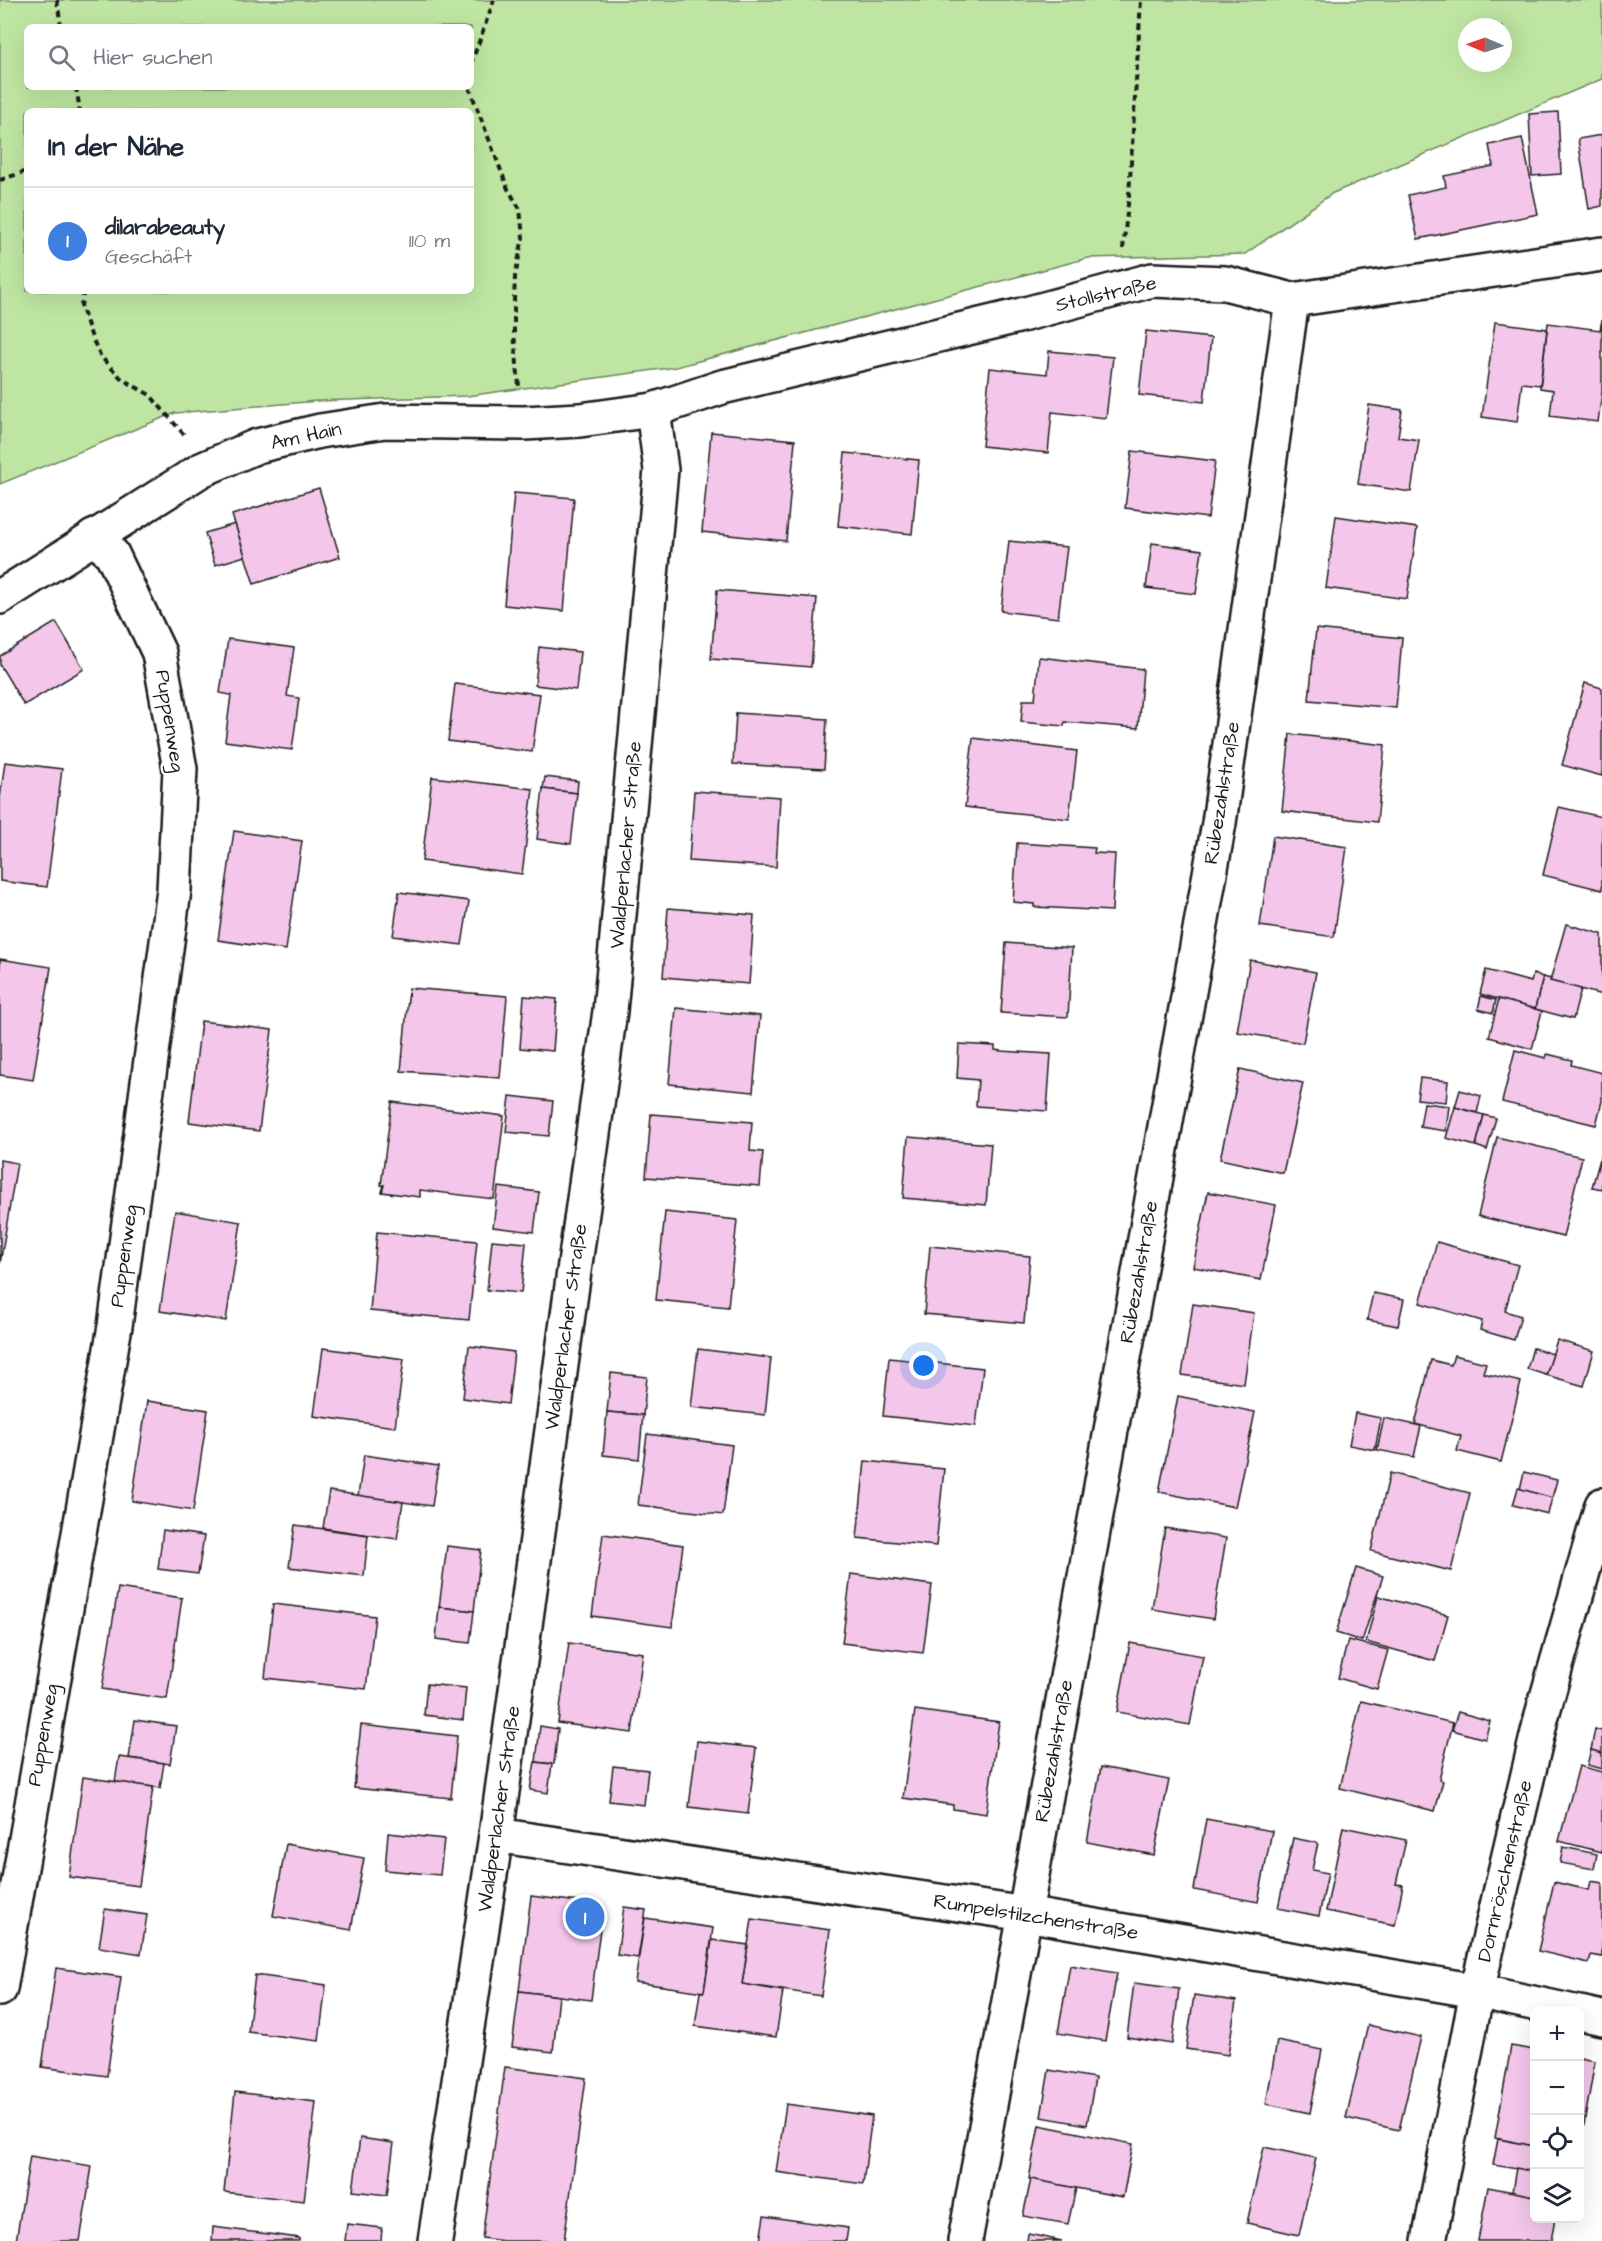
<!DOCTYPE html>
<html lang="de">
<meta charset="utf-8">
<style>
:root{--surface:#fff;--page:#f6f6f7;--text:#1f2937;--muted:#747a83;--line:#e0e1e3;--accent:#1c1c1c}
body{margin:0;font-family:"Architects Daughter",sans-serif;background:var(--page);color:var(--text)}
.controls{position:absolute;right:18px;bottom:18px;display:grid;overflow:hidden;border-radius:9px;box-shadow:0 6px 24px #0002}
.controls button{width:54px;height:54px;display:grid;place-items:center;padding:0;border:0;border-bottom:2px solid var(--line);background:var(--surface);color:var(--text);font:30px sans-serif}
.compass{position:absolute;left:1458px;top:18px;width:54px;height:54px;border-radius:50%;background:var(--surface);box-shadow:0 6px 24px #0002;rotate:272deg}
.you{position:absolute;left:924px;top:1366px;width:21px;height:21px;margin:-15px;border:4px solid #fff;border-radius:50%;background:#1a73e8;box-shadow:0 0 0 9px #1a73e833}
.badge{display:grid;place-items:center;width:39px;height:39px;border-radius:50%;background:var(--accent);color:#fff;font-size:20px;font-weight:700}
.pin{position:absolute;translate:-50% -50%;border:3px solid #fff;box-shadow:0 2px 6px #0006}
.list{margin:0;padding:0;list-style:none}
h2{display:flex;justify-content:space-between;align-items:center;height:78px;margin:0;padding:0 24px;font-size:26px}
h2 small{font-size:20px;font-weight:400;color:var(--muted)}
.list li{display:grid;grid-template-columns:39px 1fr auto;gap:18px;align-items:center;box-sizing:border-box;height:108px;padding:0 24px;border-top:2px solid var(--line)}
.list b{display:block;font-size:22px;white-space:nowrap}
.list p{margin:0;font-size:20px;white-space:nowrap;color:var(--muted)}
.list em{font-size:20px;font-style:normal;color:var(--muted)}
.icon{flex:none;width:33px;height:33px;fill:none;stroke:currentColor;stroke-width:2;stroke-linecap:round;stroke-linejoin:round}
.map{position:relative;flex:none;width:1602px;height:2241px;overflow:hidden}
.search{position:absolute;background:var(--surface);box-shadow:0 6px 24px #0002;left:24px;top:24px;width:450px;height:66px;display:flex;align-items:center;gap:15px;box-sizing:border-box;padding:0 21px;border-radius:9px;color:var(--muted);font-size:22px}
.panel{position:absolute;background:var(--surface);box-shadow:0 6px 24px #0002;left:24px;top:108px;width:450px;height:186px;border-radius:9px}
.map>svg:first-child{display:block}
.green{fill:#bee6a2;stroke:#6d815f;stroke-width:1.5;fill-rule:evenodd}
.building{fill:#f3c6ea;stroke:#1c1c1c;stroke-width:1.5}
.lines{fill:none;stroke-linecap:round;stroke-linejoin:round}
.minor-casing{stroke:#1c1c1c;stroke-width:38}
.path{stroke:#1c1c1c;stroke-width:4;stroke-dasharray:6 4.5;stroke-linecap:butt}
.minor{stroke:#fff;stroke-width:33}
.labels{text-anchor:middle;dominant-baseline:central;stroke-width:4.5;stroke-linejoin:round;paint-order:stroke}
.street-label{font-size:20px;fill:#1c1c1c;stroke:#fff}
</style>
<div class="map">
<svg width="1602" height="2241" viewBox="0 0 1602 2241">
<rect width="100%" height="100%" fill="#fff"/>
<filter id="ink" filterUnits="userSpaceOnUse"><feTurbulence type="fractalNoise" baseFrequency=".0167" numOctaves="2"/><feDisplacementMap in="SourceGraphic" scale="12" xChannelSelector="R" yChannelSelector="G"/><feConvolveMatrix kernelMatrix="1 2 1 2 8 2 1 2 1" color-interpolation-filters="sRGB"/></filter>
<g filter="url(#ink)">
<!-- green -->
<path class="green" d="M 0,0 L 1602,0 L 1602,79 L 1333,193 L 1245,254 L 1088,258 L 676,367 L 467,396 L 318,401 L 175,413 L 0,484 ZM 27,27 L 471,27 L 471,87 L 27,87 ZM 1467,27 L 1503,27 L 1503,63 L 1467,63 ZM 27,111 L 471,111 L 471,291 L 27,291 Z"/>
<!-- building -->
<g class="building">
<path d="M 1558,112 L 1561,174 L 1532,176 L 1529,114 Z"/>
<path d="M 1602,135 L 1602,206 L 1589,209 L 1578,139 Z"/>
<path d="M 1522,138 L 1538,214 L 1418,239 L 1408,195 L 1446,187 L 1444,176 L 1493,166 L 1489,145 Z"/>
<path d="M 1602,320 L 1602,392 L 1598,422 L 1550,416 L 1553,390 L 1540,388 L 1548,323 L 1600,330 Z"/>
<path d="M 1495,322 L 1547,329 L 1540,385 L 1522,383 L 1517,422 L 1482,417 Z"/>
<path d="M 1146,331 L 1211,338 L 1204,402 L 1139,395 Z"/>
<path d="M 1049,351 L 1113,357 L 1106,418 L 1052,412 L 1048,453 L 982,446 L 990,368 L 1047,374 Z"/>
<path d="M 1369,405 L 1402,410 L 1398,437 L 1419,440 L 1411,492 L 1358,484 Z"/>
<path d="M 711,432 L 795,440 L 786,541 L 702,532 Z"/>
<path d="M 1132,451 L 1215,461 L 1208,518 L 1125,508 Z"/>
<path d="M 845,453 L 919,460 L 912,534 L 838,526 Z"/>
<path d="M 319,488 L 340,557 L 254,584 L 232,515 Z"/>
<path d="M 514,493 L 574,498 L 564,611 L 504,605 Z"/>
<path d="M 1336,516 L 1417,528 L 1407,599 L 1326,588 Z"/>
<path d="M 235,524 L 245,556 L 215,565 L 205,533 Z"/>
<path d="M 1009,541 L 1067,547 L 1058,618 L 1001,611 Z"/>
<path d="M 1152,543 L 1202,550 L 1196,594 L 1146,588 Z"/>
<path d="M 717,590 L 817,598 L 811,667 L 711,659 Z"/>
<path d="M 56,622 L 84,669 L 24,705 L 0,665 L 0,656 Z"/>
<path d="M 1316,629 L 1402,638 L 1396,708 L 1309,700 Z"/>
<path d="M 228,639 L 294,648 L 287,696 L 299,698 L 292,750 L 225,741 L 231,695 L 220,693 Z"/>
<path d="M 539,647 L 580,652 L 576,690 L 535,685 Z"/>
<path d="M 1039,657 L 1143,669 L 1138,728 L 1065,722 L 1064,726 L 1021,722 L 1023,700 L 1035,700 Z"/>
<path d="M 1585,683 L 1602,688 L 1602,776 L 1562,765 Z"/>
<path d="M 455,684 L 540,694 L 532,752 L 448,741 Z"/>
<path d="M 736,713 L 827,719 L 824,769 L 733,764 Z"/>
<path d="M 1290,734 L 1385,745 L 1377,822 L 1282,811 Z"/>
<path d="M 973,738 L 1077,751 L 1069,819 L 965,807 Z"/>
<path d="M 5,762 L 62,769 L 47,887 L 0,881 L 0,798 Z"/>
<path d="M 432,777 L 533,789 L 522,874 L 422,861 Z"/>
<path d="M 545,777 L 578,781 L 577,793 L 543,789 Z"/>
<path d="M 543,789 L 577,793 L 571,844 L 537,839 Z"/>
<path d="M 694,791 L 780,797 L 776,867 L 689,861 Z"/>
<path d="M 1559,807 L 1602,817 L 1602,890 L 1543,875 Z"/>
<path d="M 234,831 L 302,841 L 286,950 L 218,940 Z"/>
<path d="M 1273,836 L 1347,847 L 1334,937 L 1260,926 Z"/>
<path d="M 1017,843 L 1095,848 L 1094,853 L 1115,854 L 1112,911 L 1034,907 L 1034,904 L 1013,902 Z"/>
<path d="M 399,892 L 469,901 L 462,945 L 393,936 Z"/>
<path d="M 668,908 L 754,915 L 749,984 L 663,977 Z"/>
<path d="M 1566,924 L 1602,934 L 1602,995 L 1550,981 Z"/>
<path d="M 1006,943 L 1072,948 L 1068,1017 L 1001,1013 Z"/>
<path d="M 0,959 L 51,967 L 33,1080 L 0,1075 Z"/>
<path d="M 1250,960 L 1316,972 L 1303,1043 L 1237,1032 Z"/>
<path d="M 1486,970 L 1531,982 L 1533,974 L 1543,977 L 1535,1009 L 1480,994 Z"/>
<path d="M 1543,977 L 1551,979 L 1550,981 L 1581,989 L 1573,1019 L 1535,1009 Z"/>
<path d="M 409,988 L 507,996 L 500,1078 L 401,1071 Z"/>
<path d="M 524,996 L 557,999 L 553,1051 L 520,1048 Z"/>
<path d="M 1481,996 L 1496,1000 L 1493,1013 L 1478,1009 Z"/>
<path d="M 1499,999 L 1542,1011 L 1532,1049 L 1489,1037 Z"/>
<path d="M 676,1008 L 760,1016 L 753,1092 L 669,1084 Z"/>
<path d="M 201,1021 L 272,1030 L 259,1131 L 189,1122 Z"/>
<path d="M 959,1044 L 995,1046 L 995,1050 L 1001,1051 L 1051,1054 L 1047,1111 L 976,1106 L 978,1080 L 957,1078 Z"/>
<path d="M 1515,1050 L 1546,1058 L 1547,1054 L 1572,1060 L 1571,1065 L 1602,1073 L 1602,1101 L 1596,1125 L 1502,1102 Z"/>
<path d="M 1240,1069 L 1303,1083 L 1283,1173 L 1220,1159 Z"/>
<path d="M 1420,1078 L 1448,1081 L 1446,1102 L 1417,1099 Z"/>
<path d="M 1460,1090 L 1481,1096 L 1477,1113 L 1455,1107 Z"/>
<path d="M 510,1096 L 553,1101 L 549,1136 L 506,1132 Z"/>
<path d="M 392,1102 L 504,1116 L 494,1199 L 420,1190 L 420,1197 L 382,1192 L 384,1185 L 381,1185 Z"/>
<path d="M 1424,1103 L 1449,1106 L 1446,1131 L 1420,1127 Z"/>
<path d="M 1455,1107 L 1484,1115 L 1476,1146 L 1446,1138 Z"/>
<path d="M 651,1114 L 752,1122 L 750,1151 L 763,1152 L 760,1186 L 646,1177 Z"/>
<path d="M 1484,1115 L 1496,1118 L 1487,1150 L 1476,1146 Z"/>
<path d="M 908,1137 L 991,1144 L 986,1205 L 903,1198 Z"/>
<path d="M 1497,1137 L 1582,1157 L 1563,1237 L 1478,1216 Z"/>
<path d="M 1602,1152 L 1602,1189 L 1592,1187 Z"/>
<path d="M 0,1160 L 17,1163 L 0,1264 Z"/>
<path d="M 498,1187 L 539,1192 L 534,1232 L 493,1227 Z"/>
<path d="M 1208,1192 L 1276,1205 L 1261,1280 L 1193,1267 Z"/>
<path d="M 175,1211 L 241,1222 L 226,1321 L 160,1311 Z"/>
<path d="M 665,1212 L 737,1220 L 728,1307 L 656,1300 Z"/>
<path d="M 377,1232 L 477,1241 L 469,1320 L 370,1311 Z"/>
<path d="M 492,1240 L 526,1243 L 521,1293 L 487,1290 Z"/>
<path d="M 1437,1242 L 1518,1265 L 1505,1311 L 1521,1316 L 1514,1340 L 1480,1330 L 1482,1321 L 1420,1303 Z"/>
<path d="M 930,1246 L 1030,1256 L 1024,1323 L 924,1314 Z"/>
<path d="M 1373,1293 L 1404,1299 L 1398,1326 L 1367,1320 Z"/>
<path d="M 1193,1304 L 1254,1313 L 1244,1384 L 1182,1375 Z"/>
<path d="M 1557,1340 L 1594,1351 L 1584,1386 L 1546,1375 Z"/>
<path d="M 469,1346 L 514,1352 L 508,1404 L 463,1398 Z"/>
<path d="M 323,1348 L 404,1359 L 395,1427 L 314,1416 Z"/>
<path d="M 1533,1348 L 1553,1354 L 1546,1375 L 1527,1369 Z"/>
<path d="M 698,1349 L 771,1358 L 765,1415 L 691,1407 Z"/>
<path d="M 1454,1355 L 1486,1363 L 1483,1373 L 1521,1382 L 1501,1462 L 1457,1451 L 1461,1436 L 1415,1424 L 1431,1360 L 1451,1365 Z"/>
<path d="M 889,1358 L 983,1368 L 976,1426 L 883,1416 Z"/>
<path d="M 611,1373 L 647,1377 L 643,1415 L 607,1412 Z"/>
<path d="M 1178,1396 L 1255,1412 L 1235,1507 L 1159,1492 Z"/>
<path d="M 147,1401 L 208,1410 L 193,1511 L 132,1501 Z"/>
<path d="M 607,1412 L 643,1415 L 639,1459 L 603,1455 Z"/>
<path d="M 1355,1413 L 1381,1418 L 1375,1450 L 1349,1445 Z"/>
<path d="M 1384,1418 L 1421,1426 L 1414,1457 L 1377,1450 Z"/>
<path d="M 647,1434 L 732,1445 L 723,1515 L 638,1505 Z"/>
<path d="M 364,1455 L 438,1466 L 432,1506 L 358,1496 Z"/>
<path d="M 865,1461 L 944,1469 L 936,1546 L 857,1538 Z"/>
<path d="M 1524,1472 L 1557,1480 L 1552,1498 L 1520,1489 Z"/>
<path d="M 1390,1473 L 1470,1493 L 1451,1571 L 1371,1551 Z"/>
<path d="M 1518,1488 L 1552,1498 L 1548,1514 L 1513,1505 Z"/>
<path d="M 329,1491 L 403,1502 L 397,1539 L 323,1528 Z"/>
<path d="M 295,1525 L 368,1535 L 364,1576 L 289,1567 Z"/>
<path d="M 1165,1528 L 1226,1538 L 1213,1619 L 1152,1609 Z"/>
<path d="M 163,1530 L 204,1536 L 198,1574 L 158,1569 Z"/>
<path d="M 603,1534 L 683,1545 L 672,1627 L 592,1616 Z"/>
<path d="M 447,1546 L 481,1550 L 474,1611 L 439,1607 Z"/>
<path d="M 1356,1568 L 1383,1576 L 1362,1641 L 1336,1633 Z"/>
<path d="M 851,1574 L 932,1585 L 923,1653 L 842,1643 Z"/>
<path d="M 118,1588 L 182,1598 L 167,1699 L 102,1689 Z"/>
<path d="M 1378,1596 L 1448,1615 L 1435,1661 L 1366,1642 Z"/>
<path d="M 273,1604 L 375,1616 L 366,1689 L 265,1678 Z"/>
<path d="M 439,1607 L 474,1611 L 470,1643 L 436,1639 Z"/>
<path d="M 1348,1640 L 1388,1650 L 1377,1689 L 1338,1678 Z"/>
<path d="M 569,1643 L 643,1653 L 632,1733 L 558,1723 Z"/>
<path d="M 1130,1643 L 1203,1656 L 1190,1725 L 1117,1712 Z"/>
<path d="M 427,1684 L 466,1688 L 463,1720 L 424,1715 Z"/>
<path d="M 1361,1701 L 1453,1723 L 1439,1780 L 1443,1781 L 1435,1811 L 1340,1788 Z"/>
<path d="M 915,1710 L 999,1722 L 986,1814 L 953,1809 L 953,1805 L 903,1798 Z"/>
<path d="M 1458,1712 L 1490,1721 L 1485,1739 L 1452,1730 Z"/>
<path d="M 135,1720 L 176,1726 L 170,1764 L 129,1758 Z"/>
<path d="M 361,1725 L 457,1736 L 451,1798 L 354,1788 Z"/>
<path d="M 540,1726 L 558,1729 L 554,1764 L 536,1762 Z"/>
<path d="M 1595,1729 L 1602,1731 L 1602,1753 L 1591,1750 Z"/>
<path d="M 697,1741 L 756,1748 L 748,1814 L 689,1807 Z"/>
<path d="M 1591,1750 L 1602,1753 L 1602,1769 L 1587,1765 Z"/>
<path d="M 119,1757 L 164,1763 L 160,1788 L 115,1782 Z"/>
<path d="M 535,1762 L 552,1764 L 548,1793 L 530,1790 Z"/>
<path d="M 613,1766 L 648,1770 L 644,1805 L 609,1801 Z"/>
<path d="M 1579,1766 L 1602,1772 L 1602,1852 L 1559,1841 Z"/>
<path d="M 1101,1767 L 1169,1780 L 1154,1855 L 1087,1842 Z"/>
<path d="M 83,1777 L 153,1787 L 139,1886 L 69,1877 Z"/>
<path d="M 1206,1819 L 1272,1831 L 1258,1902 L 1194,1890 Z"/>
<path d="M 1343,1827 L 1406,1840 L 1396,1884 L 1403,1885 L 1395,1925 L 1326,1911 Z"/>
<path d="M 388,1833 L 444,1839 L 440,1875 L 385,1870 Z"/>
<path d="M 1293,1838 L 1318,1843 L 1312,1870 L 1328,1873 L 1319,1916 L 1278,1908 Z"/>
<path d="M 286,1844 L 364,1858 L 351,1930 L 273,1916 Z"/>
<path d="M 1563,1847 L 1597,1854 L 1594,1869 L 1560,1863 Z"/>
<path d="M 1591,1881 L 1602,1883 L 1602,1957 L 1591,1955 L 1589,1963 L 1538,1951 L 1554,1882 L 1589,1890 Z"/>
<path d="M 531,1896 L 603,1905 L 591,2000 L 519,1991 Z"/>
<path d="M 624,1907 L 646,1910 L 638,1958 L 617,1955 Z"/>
<path d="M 105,1909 L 147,1915 L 141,1954 L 99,1947 Z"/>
<path d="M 645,1918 L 713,1928 L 704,1992 L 635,1982 Z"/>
<path d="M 752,1919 L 830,1930 L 821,1996 L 742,1984 Z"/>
<path d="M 712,1940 L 748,1945 L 742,1984 L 783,1991 L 776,2037 L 695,2026 L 700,1992 L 704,1992 Z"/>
<path d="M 1070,1965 L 1117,1973 L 1105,2041 L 1058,2033 Z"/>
<path d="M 56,1968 L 121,1977 L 107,2076 L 42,2067 Z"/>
<path d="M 255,1975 L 326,1985 L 319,2041 L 248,2032 Z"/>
<path d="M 1134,1983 L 1179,1989 L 1172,2044 L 1127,2037 Z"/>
<path d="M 519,1991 L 559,1996 L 553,2052 L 512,2047 Z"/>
<path d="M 1194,1995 L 1236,2001 L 1228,2055 L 1186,2049 Z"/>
<path d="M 1368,2025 L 1421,2037 L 1399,2130 L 1346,2118 Z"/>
<path d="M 1277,2041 L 1322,2050 L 1310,2113 L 1266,2104 Z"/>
<path d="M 1511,2046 L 1534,2050 L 1534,2146 L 1495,2138 Z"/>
<path d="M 1580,2058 L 1595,2061 L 1580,2148 Z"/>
<path d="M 505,2067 L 586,2078 L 564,2241 L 504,2241 L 482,2238 Z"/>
<path d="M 1049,2070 L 1095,2078 L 1087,2125 L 1041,2117 Z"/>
<path d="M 235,2092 L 316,2102 L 304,2201 L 224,2192 Z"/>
<path d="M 786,2104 L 872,2116 L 863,2184 L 776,2172 Z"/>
<path d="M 1039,2125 L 1133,2144 L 1123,2197 L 1029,2179 Z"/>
<path d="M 360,2138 L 394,2143 L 387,2195 L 353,2191 Z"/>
<path d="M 1498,2139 L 1534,2146 L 1534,2172 L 1493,2165 Z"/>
<path d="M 1264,2147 L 1316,2158 L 1299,2235 L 1247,2223 Z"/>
<path d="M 30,2156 L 92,2166 L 80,2241 L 16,2241 Z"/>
<path d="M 1516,2168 L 1534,2172 L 1534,2196 L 1512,2192 Z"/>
<path d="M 1031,2179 L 1076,2188 L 1068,2224 L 1023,2216 Z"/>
<path d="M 1488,2187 L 1534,2196 L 1534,2218 L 1555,2218 L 1551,2241 L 1478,2241 Z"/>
<path d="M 764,2216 L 848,2228 L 846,2241 L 760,2241 Z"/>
<path d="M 347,2224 L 382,2228 L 381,2241 L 345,2241 Z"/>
<path d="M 213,2227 L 299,2238 L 299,2241 L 212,2241 Z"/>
<path d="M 1028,2234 L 1062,2241 L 1027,2241 Z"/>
</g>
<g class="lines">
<!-- minor casing -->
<g class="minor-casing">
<g id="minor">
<path d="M 0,597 L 201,470 L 257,446 L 320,431 L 385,421 L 524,423 L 580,420 L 653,410 L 722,387 L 1018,316 L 1152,280 L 1225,283 L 1292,300 L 1602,254"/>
<path d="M 496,1835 L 1025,1914 L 1477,1991 L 1574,2012"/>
<path d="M 0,1989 L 115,1326 L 174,890 L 180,769 L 159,653 L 112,554 L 93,537"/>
<path d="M 1580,2013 L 1602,2018"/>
<path d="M 435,2241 L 496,1835 L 610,1011 L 661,470 L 653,410"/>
<path d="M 965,2241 L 1025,1914 L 1219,823 L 1292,300"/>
<path d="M 1429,2241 L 1477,1991 L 1542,1715 L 1602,1505"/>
</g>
</g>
<!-- path -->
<g class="path">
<path d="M 57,0 L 61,27"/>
<path d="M 471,64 L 494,0"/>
<path d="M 76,87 L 80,111"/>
<path d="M 469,87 L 508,189 L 520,209 L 523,237 L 515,277 L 514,301 L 514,333 L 519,386"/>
<path d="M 0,180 L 27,171"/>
<path d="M 1123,249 L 1129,195 L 1141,0"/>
<path d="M 84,291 L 81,305 L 92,338 L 101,357 L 122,379 L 150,395 L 186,437"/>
</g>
<!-- minor -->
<use href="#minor" class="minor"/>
</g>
</g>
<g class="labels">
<!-- street labels -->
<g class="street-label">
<text transform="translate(1106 294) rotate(-13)">Stollstraße</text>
<text transform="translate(306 436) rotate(-12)">Am Hain</text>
<text transform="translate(170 721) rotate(81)">Puppenweg</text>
<text transform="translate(1222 793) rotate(-81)">Rübezahlstraße</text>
<text transform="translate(626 845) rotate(-85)">Waldperlacher Straße</text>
<text transform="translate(124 1256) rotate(-82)">Puppenweg</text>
<text transform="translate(1139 1272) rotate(-80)">Rübezahlstraße</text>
<text transform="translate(566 1327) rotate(-82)">Waldperlacher Straße</text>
<text transform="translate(43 1735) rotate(-80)">Puppenweg</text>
<text transform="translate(1054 1751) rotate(-80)">Rübezahlstraße</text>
<text transform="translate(499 1809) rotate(-82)">Waldperlacher Straße</text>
<text transform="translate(1505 1871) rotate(-77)">Dornröschenstraße</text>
<text transform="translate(1036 1917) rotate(9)">Rumpelstilzchenstraße</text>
</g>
</g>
</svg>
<div class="controls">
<button>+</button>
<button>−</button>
<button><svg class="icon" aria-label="locate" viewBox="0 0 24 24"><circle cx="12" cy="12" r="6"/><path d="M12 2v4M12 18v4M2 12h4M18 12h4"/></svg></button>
<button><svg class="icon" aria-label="layers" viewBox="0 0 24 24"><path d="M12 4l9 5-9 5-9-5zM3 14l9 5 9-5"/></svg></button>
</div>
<svg class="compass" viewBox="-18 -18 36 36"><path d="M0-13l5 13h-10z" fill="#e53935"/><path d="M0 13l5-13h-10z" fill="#747a83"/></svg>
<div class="you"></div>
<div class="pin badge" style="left:585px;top:1917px;background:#3f7fe0">1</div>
<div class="search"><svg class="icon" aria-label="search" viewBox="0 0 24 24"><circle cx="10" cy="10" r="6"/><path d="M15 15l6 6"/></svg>Hier suchen</div>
<section class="panel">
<h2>In der Nähe<small></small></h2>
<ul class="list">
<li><span class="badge" style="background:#3f7fe0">1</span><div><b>dilarabeauty</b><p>Geschäft</p></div><em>110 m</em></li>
</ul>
</section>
</div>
